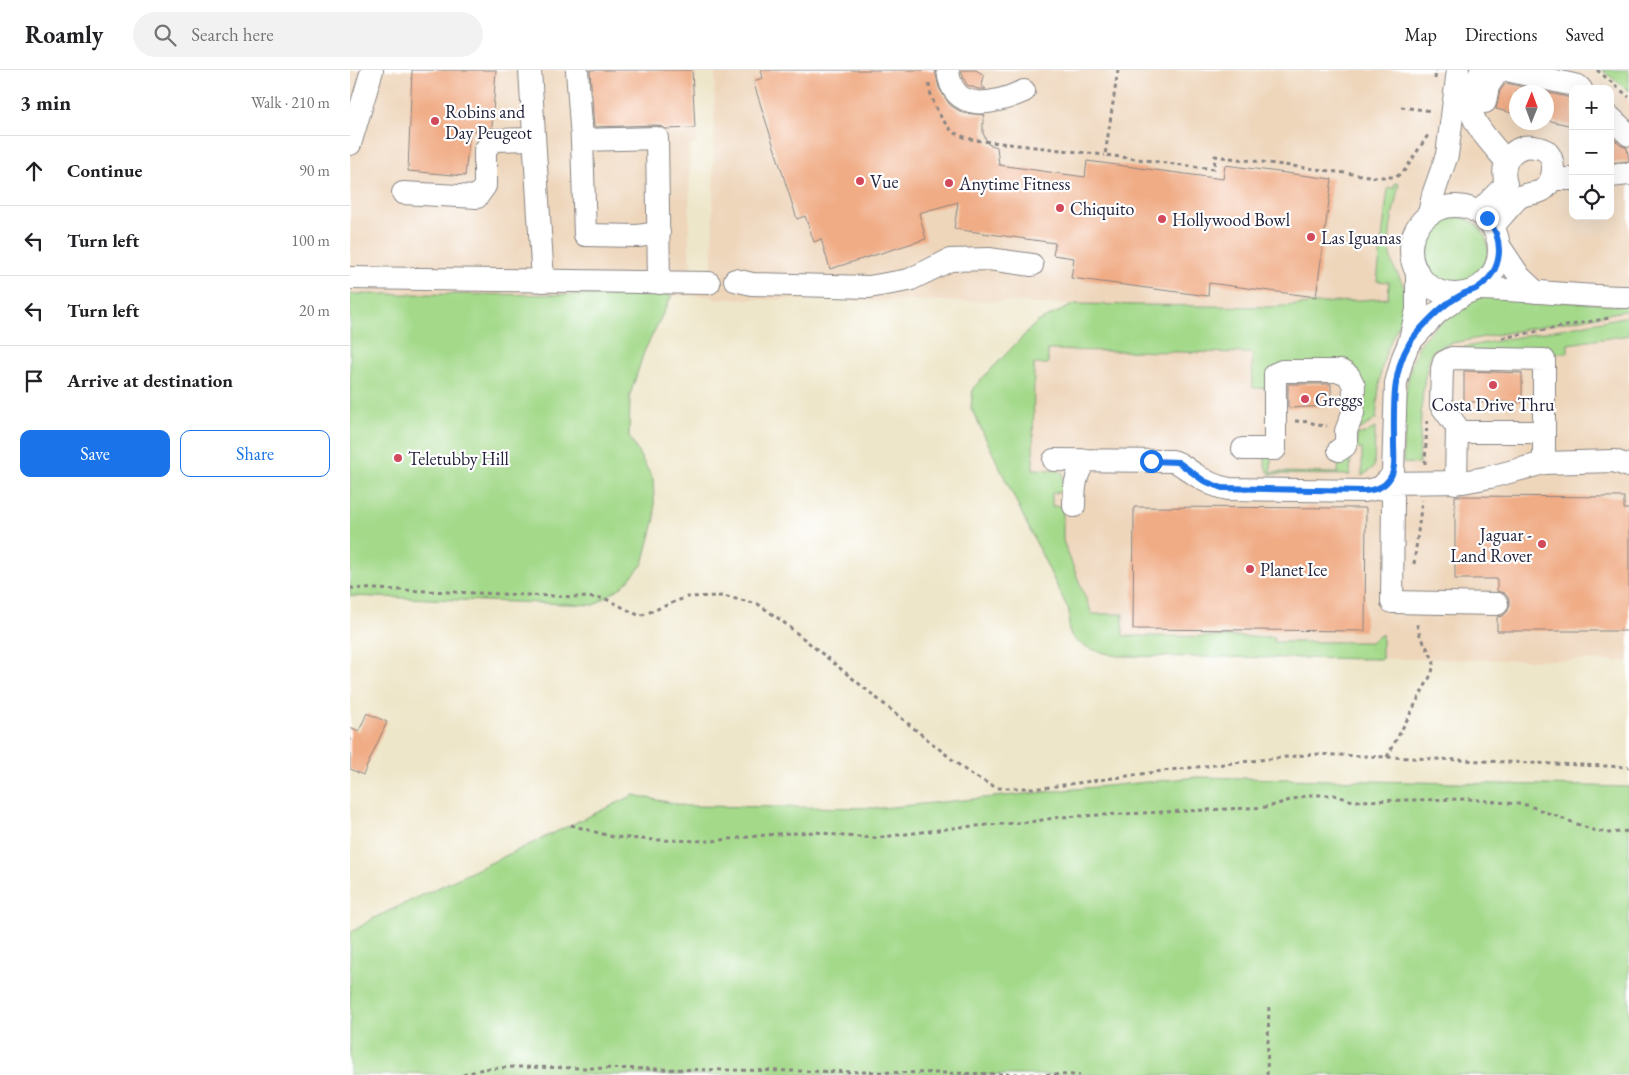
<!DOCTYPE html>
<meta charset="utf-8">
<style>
:root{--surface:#fff;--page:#f2f2f2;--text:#202124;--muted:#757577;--line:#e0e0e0;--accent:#1a73e8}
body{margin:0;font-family:"EB Garamond",serif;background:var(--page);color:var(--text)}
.controls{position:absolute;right:15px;top:15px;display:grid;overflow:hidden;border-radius:10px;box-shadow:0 5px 20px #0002}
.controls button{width:45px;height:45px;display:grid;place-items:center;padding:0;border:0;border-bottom:1px solid var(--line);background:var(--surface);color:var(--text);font:25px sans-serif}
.compass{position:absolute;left:1159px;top:15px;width:45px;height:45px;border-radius:50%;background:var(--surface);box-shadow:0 5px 20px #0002;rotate:1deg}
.stop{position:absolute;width:15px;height:15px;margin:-11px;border:4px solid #1a73e8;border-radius:50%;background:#fff}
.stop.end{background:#1a73e8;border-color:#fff;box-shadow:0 1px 5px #0008}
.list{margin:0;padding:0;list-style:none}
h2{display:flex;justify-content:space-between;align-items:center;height:65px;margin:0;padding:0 20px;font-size:21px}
h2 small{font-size:16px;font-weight:400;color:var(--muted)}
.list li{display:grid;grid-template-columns:32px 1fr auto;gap:15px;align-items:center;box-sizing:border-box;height:70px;padding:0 20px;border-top:1px solid var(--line)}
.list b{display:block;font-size:19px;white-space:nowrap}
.list em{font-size:16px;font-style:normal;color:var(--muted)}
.actions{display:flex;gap:10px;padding:15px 20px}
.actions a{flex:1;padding:11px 0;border:1px solid var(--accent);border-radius:10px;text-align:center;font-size:18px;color:var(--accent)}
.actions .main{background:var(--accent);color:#fff}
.icon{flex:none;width:28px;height:28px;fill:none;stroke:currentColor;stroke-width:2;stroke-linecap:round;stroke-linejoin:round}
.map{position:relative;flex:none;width:1279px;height:1005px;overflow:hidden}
header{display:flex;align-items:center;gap:30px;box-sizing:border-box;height:70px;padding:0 25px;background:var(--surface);border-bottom:1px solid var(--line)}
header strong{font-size:24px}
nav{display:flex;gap:28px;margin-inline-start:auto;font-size:18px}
.search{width:350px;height:45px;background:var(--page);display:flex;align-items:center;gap:12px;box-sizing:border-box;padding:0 18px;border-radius:28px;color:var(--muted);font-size:19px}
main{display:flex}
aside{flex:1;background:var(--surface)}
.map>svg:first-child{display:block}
.built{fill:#eed6bb;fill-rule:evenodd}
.green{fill:#a3d989;stroke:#627e62}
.building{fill:#f0ac85}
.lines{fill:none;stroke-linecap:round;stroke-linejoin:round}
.minor-casing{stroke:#888482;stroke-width:24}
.path{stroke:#888482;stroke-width:3;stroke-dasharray:4 4;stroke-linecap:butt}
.minor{stroke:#fff;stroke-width:22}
.route{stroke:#1a73e8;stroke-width:6}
.poi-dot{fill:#d1495b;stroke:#fff;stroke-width:2}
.labels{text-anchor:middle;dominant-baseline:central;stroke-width:4.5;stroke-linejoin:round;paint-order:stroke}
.poi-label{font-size:18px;fill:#22223b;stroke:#fff;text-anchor:start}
</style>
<header>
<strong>Roamly</strong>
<div class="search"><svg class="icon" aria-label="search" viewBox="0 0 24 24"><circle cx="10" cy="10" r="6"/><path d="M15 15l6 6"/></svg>Search here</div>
<nav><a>Map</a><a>Directions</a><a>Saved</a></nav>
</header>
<main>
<aside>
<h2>3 min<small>Walk · 210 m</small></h2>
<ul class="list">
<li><svg class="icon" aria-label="ahead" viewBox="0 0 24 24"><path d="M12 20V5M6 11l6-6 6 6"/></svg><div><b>Continue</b></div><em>90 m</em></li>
<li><svg class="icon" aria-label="left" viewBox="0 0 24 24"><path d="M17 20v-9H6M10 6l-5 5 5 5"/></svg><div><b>Turn left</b></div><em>100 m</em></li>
<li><svg class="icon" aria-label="left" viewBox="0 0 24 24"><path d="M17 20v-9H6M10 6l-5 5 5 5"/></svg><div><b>Turn left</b></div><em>20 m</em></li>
<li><svg class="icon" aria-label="arrive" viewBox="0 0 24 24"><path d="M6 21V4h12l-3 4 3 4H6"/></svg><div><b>Arrive at destination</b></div></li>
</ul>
<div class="actions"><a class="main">Save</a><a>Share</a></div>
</aside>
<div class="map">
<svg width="1279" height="1005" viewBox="0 0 1279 1005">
<rect width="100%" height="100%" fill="#fff"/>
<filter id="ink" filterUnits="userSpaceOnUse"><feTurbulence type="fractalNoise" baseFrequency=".02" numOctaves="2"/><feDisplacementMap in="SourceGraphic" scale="10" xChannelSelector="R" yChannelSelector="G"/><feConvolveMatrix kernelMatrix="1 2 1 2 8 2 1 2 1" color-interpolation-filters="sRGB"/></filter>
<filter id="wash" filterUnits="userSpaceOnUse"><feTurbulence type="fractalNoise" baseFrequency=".0096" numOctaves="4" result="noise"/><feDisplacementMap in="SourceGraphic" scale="20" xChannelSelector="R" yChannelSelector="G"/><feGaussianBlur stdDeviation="1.12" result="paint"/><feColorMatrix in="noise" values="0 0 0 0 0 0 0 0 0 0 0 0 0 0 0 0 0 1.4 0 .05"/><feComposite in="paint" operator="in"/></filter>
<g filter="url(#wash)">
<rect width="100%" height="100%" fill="#eee6c9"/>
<!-- built -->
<path class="built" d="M 0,0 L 346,0 L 347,73 L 340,76 L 339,182 L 342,203 L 362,203 L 365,0 L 1244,0 L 1279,29 L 1279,591 L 768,586 L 740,579 L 725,569 L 719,562 L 719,541 L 621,338 L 623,318 L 687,252 L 723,234 L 680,234 L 678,232 L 364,229 L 362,226 L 0,224 ZM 1223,19 L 1260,19 L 1260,146 L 1223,146 ZM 1166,22 L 1196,22 L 1196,52 L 1166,52 Z"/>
<!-- green -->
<g class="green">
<path d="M 1252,0 L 1279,0 L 1279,21 Z"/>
<path d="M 1045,113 L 1049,113 C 1045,136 1037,162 1040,185 C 1043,204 1057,210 1055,231 C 1053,251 1041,267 1035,285 C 1029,305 1028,328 1026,349 L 1011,359 L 1007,358 L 991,296 L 915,318 L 903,318 L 902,283 L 698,280 L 698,294 L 684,294 L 683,399 L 706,400 L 713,403 L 713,422 L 702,423 L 702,436 L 713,436 L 713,471 L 742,544 L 773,544 L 773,566 L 924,567 L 924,572 L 1020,572 L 1032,564 L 1032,589 L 768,586 C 754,583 724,577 719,561 C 718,556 719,547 719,541 L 621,338 L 623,318 L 687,252 L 725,234 L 920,237 L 1038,228 L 1039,212 L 1027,211 L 1038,118 L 1044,118 Z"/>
<circle cx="1105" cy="180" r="33"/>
<path d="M 0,224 L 322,225 L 294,282 L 280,325 L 279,366 L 303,409 L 305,448 L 293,494 L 273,516 L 244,535 L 0,526 Z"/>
<path d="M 1135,226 L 1279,236 L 1279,240 L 1102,273 L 1084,279 C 1069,306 1071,362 1069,394 L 1053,393 C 1054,356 1051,292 1078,264 C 1083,258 1090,254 1096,250 C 1109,239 1118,232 1135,226 Z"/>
<path d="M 1279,246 L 1279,265 L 1218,274 L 1218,283 L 1094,281 Z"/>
<path d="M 1025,358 L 1024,397 L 1012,406 L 1012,379 L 1007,379 L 1007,364 L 1014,364 Z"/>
<path d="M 1001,381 L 1000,405 L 920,404 L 915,396 L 915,386 L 921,386 L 921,402 L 988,403 L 989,387 Z"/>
<path d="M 848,707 L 1279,717 L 1279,1005 L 94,1005 L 60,1003 L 53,1005 L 0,1005 L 0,863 L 24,848 L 284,725 L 336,736 L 532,738 Z"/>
</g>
<g id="blocks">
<!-- building -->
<g class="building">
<path d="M 62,0 L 146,0 L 142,57 L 134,61 L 120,60 L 115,106 L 58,101 Z"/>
<path d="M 240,0 L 342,0 L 345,58 L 316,59 L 307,55 L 244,57 Z"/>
<path d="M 411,0 L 585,0 L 589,18 L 600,35 L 613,43 L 635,45 L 633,49 L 633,63 L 638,74 L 647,77 L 649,95 L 735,107 L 737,91 L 873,109 L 875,95 L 982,109 L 966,227 L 859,213 L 858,226 L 721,208 L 724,188 L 703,185 L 705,173 L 604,159 L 608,132 L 569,143 L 576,169 L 480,199 L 471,169 L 464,172 L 455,146 L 447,149 L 403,11 L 413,8 Z"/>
<path d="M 611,0 L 626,0 L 634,5 L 632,16 L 636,19 L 628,19 L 617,15 L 614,9 Z"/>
<path d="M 1156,13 L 1221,28 L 1223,29 L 1223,56 L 1196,50 L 1196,22 L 1166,22 L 1166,44 L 1146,39 L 1150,21 Z"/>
<path d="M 1265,70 L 1270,75 L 1277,78 L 1279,91 L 1260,93 L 1260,71 Z"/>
<path d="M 1114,301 L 1172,303 L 1172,332 L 1114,332 Z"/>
<path d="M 938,314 L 981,314 L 981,336 L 938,338 Z"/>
<path d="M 1105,426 L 1274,427 L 1274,439 L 1279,439 L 1279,561 L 1147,561 L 1147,547 L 1153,546 L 1158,541 L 1160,534 L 1158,527 L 1154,523 L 1147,521 L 1147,509 L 1105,509 Z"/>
<path d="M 784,437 L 1016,438 L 1015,561 L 783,559 Z"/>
<path d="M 17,643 L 37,652 L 13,705 L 0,699 L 0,657 L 9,661 Z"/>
</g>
</g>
</g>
<g filter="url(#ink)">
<use href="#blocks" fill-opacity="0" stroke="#888482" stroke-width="1"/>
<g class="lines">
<!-- minor casing -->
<g class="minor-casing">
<g id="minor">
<path d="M 180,0 L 193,211"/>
<path d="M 227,0 L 232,70 L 235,165 L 288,166 L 309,163"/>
<path d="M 598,0 C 602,45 645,34 674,21"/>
<path d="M 1131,0 C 1125,14 1120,31 1123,46 C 1127,59 1147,80 1156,91"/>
<path d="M 1157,0 L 1228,16 L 1231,19"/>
<path d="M 1135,32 L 1138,16 L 1149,0"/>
<path d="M 1260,47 L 1279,65"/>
<path d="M 232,70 L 307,68 L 309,213"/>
<path d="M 0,74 L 22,0"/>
<path d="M 1260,106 L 1279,104"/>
<path d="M 1201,109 L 1223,109"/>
<path d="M 53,123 L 127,127 L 135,116 L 135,80 L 143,70 L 184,69"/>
<circle cx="1105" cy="180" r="44"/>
<path d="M 1129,142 L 1156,114 C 1151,98 1157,82 1174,77 C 1178,76 1188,77 1193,79 C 1208,87 1205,114 1191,121 C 1185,124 1178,123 1172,126 C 1166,128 1149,150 1143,156"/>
<path d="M 1079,144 L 1083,125 L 1097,85 L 1108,0"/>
<path d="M 1150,177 L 1170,207 L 1186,222"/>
<path d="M 0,208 L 359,213"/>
<path d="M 385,210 L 402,214 L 519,217 L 559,210 L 600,190 L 639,189 L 682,195"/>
<path d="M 1126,219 C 1177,219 1228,227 1279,227"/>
<path d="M 1060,272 L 1087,243 L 1115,223"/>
<path d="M 1108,362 L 1194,362"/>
<path d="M 893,379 L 921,379"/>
<path d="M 925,379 L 925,304 L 932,301 L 991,301 L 999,306 L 1004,316 L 1003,343 L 996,361 L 996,373 L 995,376 L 989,380"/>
<path d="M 704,390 L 822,391 C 831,393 835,398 843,403 C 854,411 865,417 879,419 L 1014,421 L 1030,418 L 1040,408 L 1043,402 L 1046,313 L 1053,287 L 1059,273 L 1067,240 L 1067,201"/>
<path d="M 1106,413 L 1107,357 L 1091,335 L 1092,299 L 1094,292 L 1102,288 L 1194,290 L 1194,393"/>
<path d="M 724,436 C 724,419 725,405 735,391"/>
<path d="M 1147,534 L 1042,532 L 1043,428 L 1036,413 L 1113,412 L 1140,407 L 1194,393 L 1264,391 L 1279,396"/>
</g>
</g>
<!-- path -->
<g class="path">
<path d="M 768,0 L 755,85 L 864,99 L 865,86 L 1026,107 L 1046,107 L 1055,100 L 1078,65"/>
<path d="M 1247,0 L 1279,27"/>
<path d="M 1085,9 L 1086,0"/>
<path d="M 579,14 C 580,29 592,54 605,63 C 610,66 618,68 624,70 L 755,85"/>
<path d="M 1051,37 L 1082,41"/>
<path d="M 1152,268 L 1259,248"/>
<path d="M 945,351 L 960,352 L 967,355 L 977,356"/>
<path d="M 1075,394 L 1077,351"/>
<path d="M 1064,494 L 1072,430"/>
<path d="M 0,518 L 254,528 L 290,546 L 337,527 L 373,526 L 408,534 L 432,551 L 620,704 L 647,718 L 692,718 L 820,700 L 964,684 L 1279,697"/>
<path d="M 1037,687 L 1082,603 L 1084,591 L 1069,563 L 1066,551"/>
<path d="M 221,755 L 263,767 L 307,770 L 362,771 L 425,764 L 466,762 L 494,766 L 525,768 L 611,757 L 680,752 L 710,747 L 918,737 L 940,730 L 960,725 L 984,725 L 1003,731 L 1119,729 L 1177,735 L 1243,760 L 1259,763 L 1279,761"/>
<path d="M 113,1005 L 133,999 L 166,997 L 730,1005"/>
<path d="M 917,1005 L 919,936"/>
</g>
<!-- minor -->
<use href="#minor" class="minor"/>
</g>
</g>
<g class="lines" filter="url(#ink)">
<!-- route -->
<path class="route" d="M 801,391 L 828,392 L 854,411 L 872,418 L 1014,421 C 1024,420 1034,418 1040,408 C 1046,399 1044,385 1044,375 C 1044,342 1041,304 1059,274 C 1065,263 1087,241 1098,233 C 1103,230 1109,226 1115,223 C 1119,221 1124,221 1129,217 C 1153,200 1155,171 1137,148"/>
</g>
<!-- markers -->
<g class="poi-dot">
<circle cx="85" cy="51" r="5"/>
<circle cx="510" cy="111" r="5"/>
<circle cx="599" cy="113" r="5"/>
<circle cx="710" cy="138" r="5"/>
<circle cx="812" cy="149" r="5"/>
<circle cx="961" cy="167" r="5"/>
<circle cx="1143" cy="315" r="5"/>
<circle cx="955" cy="329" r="5"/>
<circle cx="48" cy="388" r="5"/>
<circle cx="1192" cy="474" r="5"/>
<circle cx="900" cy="499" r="5"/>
</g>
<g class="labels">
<!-- poi labels -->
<g class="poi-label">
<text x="95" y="41">Robins and<tspan x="95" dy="21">Day Peugeot</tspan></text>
<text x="520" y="111">Vue</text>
<text x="609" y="113">Anytime Fitness</text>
<text x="720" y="138">Chiquito</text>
<text x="822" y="149">Hollywood Bowl</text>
<text x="971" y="167">Las Iguanas</text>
<text x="965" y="329">Greggs</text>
<text x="1143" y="334" text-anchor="middle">Costa Drive Thru</text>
<text x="58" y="388">Teletubby Hill</text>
<text x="1182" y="464" text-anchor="end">Jaguar -<tspan x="1182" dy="21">Land Rover</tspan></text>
<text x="910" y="499">Planet Ice</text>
</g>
</g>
</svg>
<div class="controls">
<button>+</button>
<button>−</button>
<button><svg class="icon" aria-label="locate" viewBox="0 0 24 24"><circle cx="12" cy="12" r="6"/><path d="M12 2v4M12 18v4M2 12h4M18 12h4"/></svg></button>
</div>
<svg class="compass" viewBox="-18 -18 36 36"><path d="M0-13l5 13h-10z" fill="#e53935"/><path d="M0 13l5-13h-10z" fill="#757577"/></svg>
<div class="stop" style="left:801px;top:391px"></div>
<div class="stop end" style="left:1137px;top:148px"></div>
</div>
</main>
